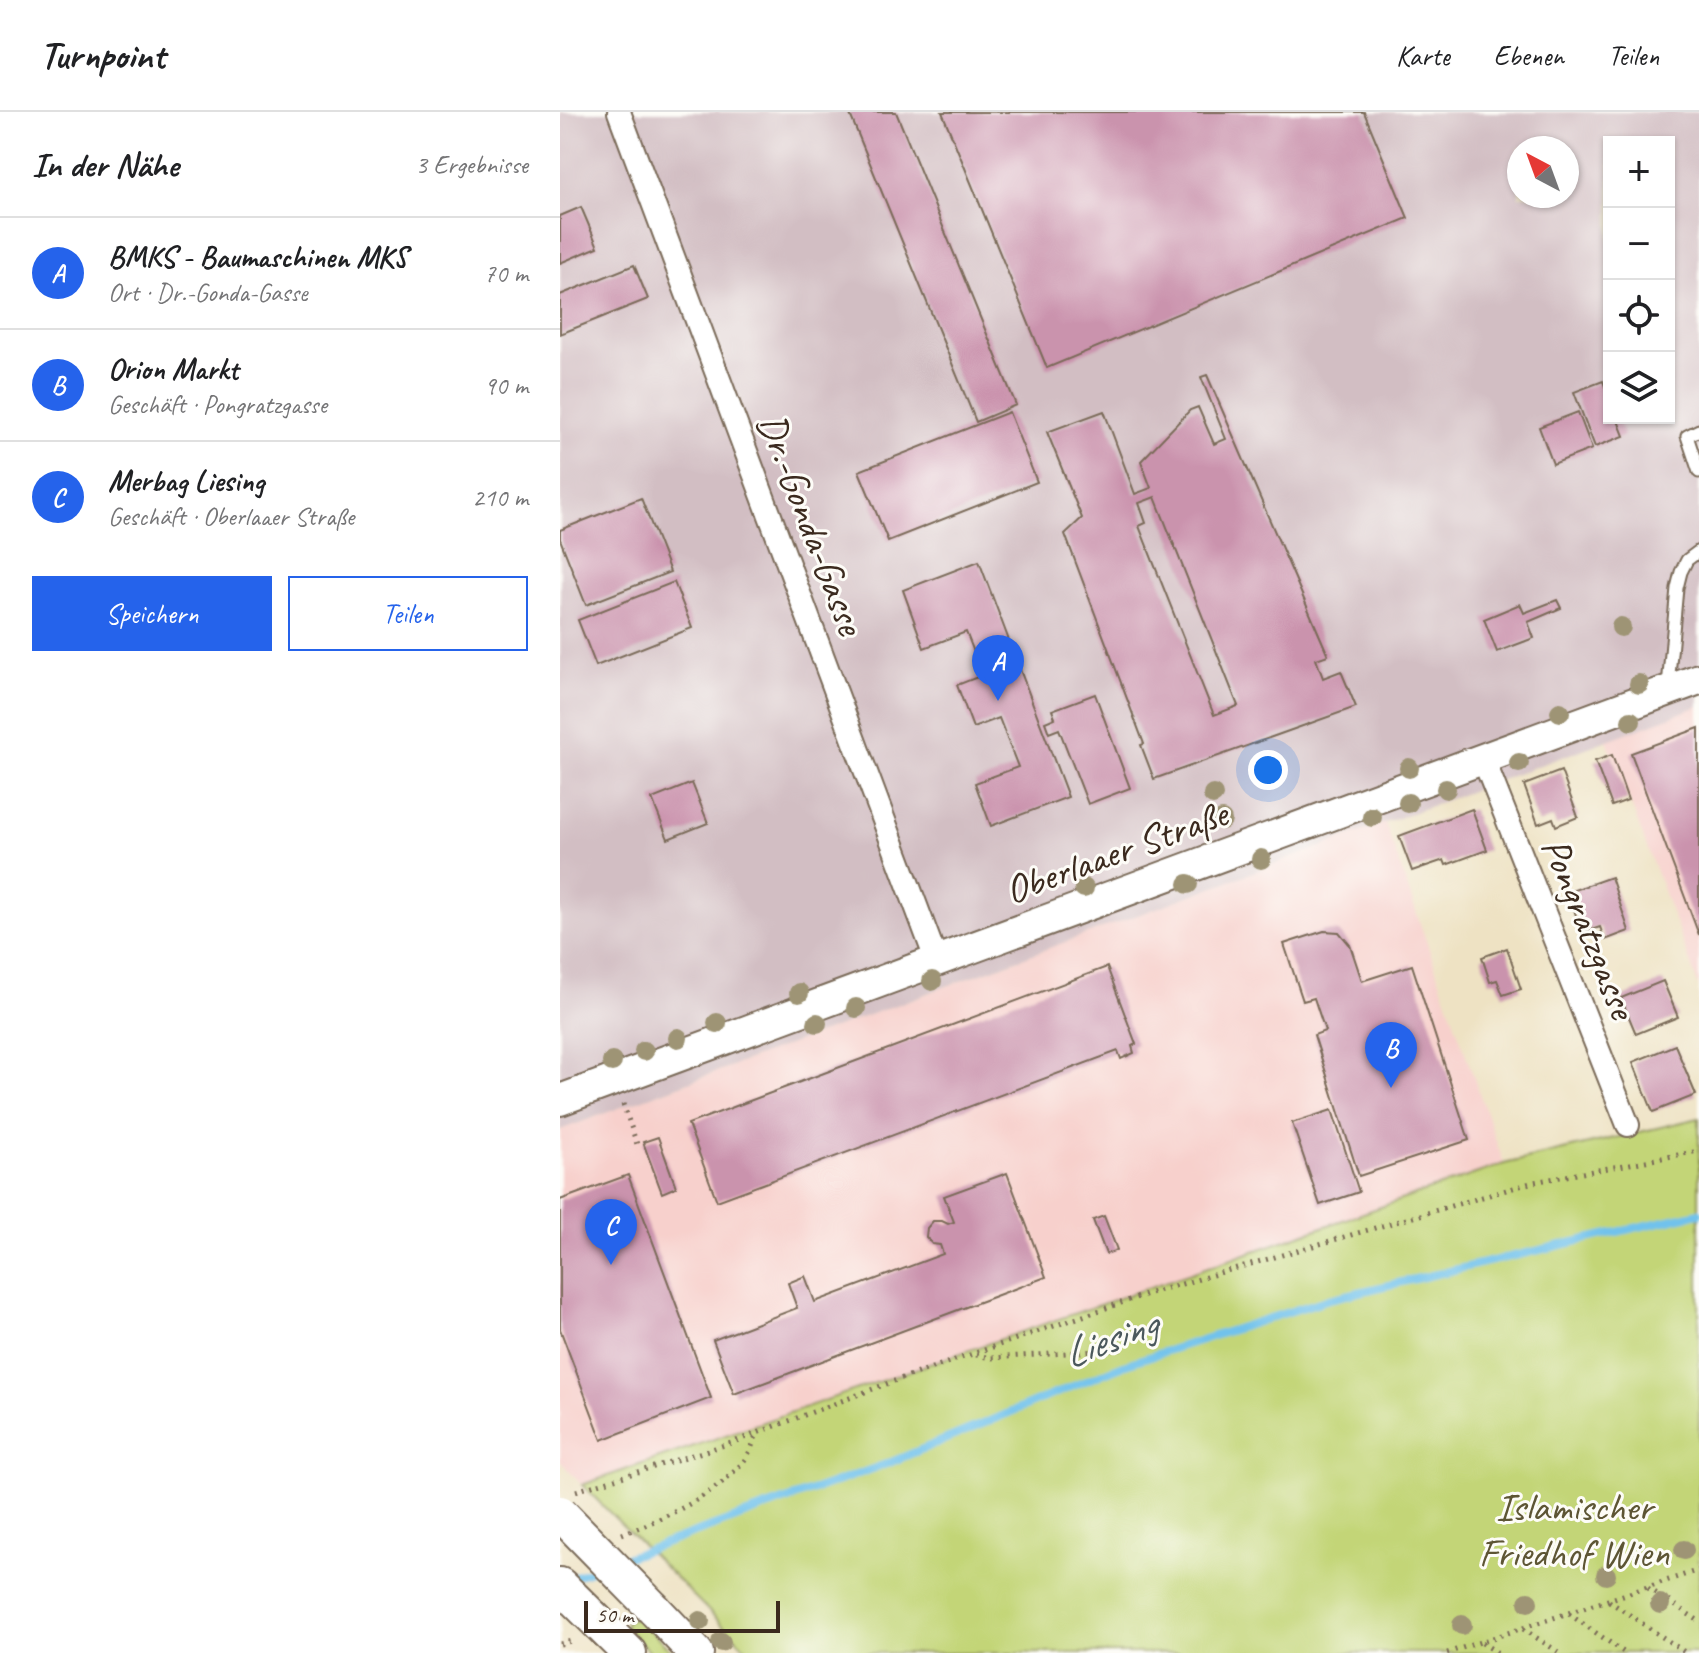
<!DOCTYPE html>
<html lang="de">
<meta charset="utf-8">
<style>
:root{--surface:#fff;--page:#f6f6f6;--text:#202124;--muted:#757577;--line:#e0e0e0;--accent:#2563eb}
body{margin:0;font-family:Caveat,sans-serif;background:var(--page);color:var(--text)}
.controls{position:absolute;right:24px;top:24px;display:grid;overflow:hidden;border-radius:0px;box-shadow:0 2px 6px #0004}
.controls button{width:72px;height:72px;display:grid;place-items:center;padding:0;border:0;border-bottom:2px solid var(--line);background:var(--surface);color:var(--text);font:40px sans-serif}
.compass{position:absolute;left:947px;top:24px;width:72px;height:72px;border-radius:50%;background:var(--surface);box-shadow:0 2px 6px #0004;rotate:319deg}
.scale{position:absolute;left:24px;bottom:20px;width:196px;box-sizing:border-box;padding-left:8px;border:4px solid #3b2a1e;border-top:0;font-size:22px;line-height:28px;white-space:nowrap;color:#3b2a1e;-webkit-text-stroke:6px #fdfcf7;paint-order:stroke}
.you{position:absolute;left:708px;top:658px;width:28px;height:28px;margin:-20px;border:6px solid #fff;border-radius:50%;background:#1a73e8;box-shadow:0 0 0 12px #1a73e833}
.badge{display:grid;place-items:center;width:52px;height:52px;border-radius:50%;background:var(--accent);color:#fff;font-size:26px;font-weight:700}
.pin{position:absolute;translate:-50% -66px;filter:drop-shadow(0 2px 4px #0008)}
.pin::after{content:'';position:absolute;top:42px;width:28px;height:24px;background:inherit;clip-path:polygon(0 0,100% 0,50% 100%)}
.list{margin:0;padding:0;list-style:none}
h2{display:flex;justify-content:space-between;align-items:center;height:104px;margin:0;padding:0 32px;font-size:34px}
h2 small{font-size:26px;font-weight:400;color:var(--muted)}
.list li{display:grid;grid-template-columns:52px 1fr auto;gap:24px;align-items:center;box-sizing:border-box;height:112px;padding:0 32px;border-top:2px solid var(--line)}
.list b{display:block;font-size:30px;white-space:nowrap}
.list p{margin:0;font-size:26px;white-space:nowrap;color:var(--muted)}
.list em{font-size:26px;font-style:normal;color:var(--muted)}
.actions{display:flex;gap:16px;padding:24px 32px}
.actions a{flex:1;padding:18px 0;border:2px solid var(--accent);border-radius:0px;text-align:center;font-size:28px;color:var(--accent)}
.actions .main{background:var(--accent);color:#fff}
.icon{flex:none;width:44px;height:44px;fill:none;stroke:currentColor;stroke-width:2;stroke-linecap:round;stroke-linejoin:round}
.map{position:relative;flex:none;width:1139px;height:1541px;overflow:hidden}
header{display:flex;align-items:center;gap:48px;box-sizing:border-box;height:112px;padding:0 40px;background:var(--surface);border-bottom:2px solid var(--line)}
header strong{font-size:38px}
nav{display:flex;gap:44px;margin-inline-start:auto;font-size:28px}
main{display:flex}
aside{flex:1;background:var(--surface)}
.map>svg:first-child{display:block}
.built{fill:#f7d0cc}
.industrial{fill:#d2bec3;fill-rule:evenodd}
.green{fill:#c3d577;stroke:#7f804a;stroke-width:2}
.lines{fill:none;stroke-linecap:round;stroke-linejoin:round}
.stream{stroke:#71c2ec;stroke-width:8}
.building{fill:#ca93ad;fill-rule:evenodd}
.lane-casing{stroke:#7a6a58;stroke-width:15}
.street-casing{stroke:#7a6a58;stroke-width:26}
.secondary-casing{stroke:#7a6a58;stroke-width:34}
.primary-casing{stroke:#7a6a58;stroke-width:38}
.path{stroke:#7a6a58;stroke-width:5;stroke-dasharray:2 6;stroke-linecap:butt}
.lane{stroke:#fff;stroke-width:11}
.street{stroke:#fff;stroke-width:22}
.secondary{stroke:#fff;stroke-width:30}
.primary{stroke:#fff;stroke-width:34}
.primary-bridge-casing{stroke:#7a6a58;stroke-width:38;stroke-linecap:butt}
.primary-bridge{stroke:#fff;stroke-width:34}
.tree{fill:#9e9474}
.labels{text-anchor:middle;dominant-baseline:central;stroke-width:6;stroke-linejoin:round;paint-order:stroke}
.street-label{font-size:40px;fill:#3b2a1e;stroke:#fdfcf7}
.park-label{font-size:40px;fill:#5d5534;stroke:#fdfcf7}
.water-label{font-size:42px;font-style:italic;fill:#4b585c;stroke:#fdfcf7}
</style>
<header>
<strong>Turnpoint</strong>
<nav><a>Karte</a><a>Ebenen</a><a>Teilen</a></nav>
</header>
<main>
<aside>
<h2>In der Nähe<small>3 Ergebnisse</small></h2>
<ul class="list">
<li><span class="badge">A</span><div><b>BMKS - Baumaschinen MKS</b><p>Ort · Dr.-Gonda-Gasse</p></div><em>70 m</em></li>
<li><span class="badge">B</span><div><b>Orion Markt</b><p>Geschäft · Pongratzgasse</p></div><em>90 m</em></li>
<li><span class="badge">C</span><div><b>Merbag Liesing</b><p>Geschäft · Oberlaaer Straße</p></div><em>210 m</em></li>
</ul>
<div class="actions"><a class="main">Speichern</a><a>Teilen</a></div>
</aside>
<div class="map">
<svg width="1139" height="1541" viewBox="0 0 1139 1541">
<rect width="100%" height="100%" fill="#fdfcf7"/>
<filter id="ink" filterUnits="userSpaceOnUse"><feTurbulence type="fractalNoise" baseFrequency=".0125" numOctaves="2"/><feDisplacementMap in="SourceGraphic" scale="16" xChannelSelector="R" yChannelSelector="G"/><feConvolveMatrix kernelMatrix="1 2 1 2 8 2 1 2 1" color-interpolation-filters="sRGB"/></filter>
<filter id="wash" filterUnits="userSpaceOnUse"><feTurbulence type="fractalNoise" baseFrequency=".006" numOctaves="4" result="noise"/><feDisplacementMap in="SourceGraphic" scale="32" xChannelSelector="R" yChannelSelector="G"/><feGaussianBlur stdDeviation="1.8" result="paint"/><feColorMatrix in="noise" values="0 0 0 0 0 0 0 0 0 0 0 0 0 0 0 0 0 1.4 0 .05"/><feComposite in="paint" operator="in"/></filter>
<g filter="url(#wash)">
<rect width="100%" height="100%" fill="#eee2c3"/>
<!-- built -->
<g class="built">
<path d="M 1139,594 L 1139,875 L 1047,628 Z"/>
<path d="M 825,711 L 944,1052 L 22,1373 L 0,1349 L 0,1018 Z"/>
</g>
<!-- industrial -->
<path class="industrial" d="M 0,0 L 1139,0 L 1139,594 L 0,1018 ZM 1049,30 L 1109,30 L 1109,306 L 1049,306 ZM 959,36 L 1007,36 L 1007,84 L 959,84 Z"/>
<!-- green -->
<g class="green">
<path d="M 1139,1006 L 1139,1541 L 191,1541 L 22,1373 L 944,1052 Z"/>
<path d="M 77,1505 L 114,1541 L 91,1541 L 65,1515 L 67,1508 Z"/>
</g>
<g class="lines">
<!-- stream -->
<g class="stream">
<path d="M 57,1449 L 329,1351 L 566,1252 L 769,1187 L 1139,1101"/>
<path d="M 5,1468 L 41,1455"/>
</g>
</g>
<g id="blocks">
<!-- building -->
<g class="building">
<path d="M 289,0 L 336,0 L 456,293 L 416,310 Z"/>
<path d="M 382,0 L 804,0 L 848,106 L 487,256 Z"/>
<path d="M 21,95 L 38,135 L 0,151 L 0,104 Z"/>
<path d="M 74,153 L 88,187 L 0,222 L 0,183 Z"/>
<path d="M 647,263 L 768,543 L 756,547 L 763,566 L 781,559 L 796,595 L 594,667 L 581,633 L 584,632 L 505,422 L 522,406 L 487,320 L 544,299 L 575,382 L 591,376 L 581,349 L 630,298 L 638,295 L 654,332 L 666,327 L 641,265 ZM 595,385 L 678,594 L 654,603 L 579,414 L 586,411 L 579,391 Z"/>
<path d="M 1043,269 L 1049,285 L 1049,306 L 1057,306 L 1064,324 L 1035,335 L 1014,280 Z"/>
<path d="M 449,300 L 477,370 L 328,429 L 299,359 Z"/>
<path d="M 1018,300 L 1032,337 L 993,352 L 979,315 Z"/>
<path d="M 81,386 L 110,460 L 26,493 L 0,427 L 0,418 Z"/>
<path d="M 419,449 L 508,685 L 431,714 L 415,671 L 458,655 L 439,606 L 413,616 L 397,573 L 423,563 L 406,520 L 364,536 L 343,478 Z"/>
<path d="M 114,470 L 132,516 L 36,554 L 18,508 Z"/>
<path d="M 997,488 L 1001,496 L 968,510 L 974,526 L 937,540 L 924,507 L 960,492 L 964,501 Z"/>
<path d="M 535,582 L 570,676 L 528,692 L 499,617 L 489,621 L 485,610 L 495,606 L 492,598 Z"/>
<path d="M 1139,616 L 1139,823 L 1071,641 Z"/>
<path d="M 1052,643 L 1068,688 L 1052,694 L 1035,649 Z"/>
<path d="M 1001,659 L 1018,705 L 996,714 L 993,706 L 978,712 L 964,673 Z"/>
<path d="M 132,671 L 148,711 L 108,727 L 92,687 Z"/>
<path d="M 912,697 L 927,738 L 886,753 L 884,748 L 852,759 L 839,724 Z"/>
<path d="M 1051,765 L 1069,819 L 1045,828 L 1040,815 L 1022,821 L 1008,780 Z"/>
<path d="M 764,819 L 779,820 L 790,833 L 802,869 L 852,853 L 909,1028 L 799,1064 L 754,923 L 765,919 L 754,886 L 743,889 L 724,832 Z"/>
<path d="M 947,836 L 961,877 L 943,883 L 937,868 L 930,870 L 922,845 Z"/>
<path d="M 547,855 L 576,932 L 572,934 L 574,941 L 561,947 L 558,939 L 157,1089 L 128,1012 Z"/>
<path d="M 1103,869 L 1118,905 L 1076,922 L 1061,886 Z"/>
<path d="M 1115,933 L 1136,983 L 1093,1000 L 1073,950 Z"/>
<path d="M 772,998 L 799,1080 L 760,1093 L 732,1011 Z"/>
<path d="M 98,1025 L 116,1075 L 102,1081 L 83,1030 Z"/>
<path d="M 447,1061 L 486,1165 L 174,1282 L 153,1228 L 237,1196 L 228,1171 L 245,1164 L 255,1190 L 383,1142 L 380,1133 L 372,1132 L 366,1125 L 367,1116 L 373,1109 L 382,1109 L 388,1112 L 394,1110 L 384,1084 Z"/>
<path d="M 68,1063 L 151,1286 L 42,1328 L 0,1217 L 0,1088 Z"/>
<path d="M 544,1104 L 557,1138 L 546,1142 L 533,1108 Z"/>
</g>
</g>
</g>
<g filter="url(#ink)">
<use href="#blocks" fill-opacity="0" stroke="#7a6a58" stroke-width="2"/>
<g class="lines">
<!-- lane casing -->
<g class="lane-casing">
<g id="lane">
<path d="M 1139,318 L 1127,324 L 1139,360"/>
<path d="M 1108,574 L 1117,476 L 1121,460 L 1127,448 L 1139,439"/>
</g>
</g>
<!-- street casing -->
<g class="street-casing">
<g id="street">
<path d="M 59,0 L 377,850"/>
<path d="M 923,646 L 1068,1013"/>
</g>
</g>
<!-- secondary casing -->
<g class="secondary-casing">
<path id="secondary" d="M 0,988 L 1139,567"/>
</g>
<!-- primary casing -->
<g class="primary-casing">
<g id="primary">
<path d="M 0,1473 L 69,1541"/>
<path d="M 94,1497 L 136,1541"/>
</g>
</g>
<!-- path -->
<g class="path">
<path d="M 63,992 L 78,1035"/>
<path d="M 416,1243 L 431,1246 L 566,1237"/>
<path d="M 16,1379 L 171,1331 L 334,1269 L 587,1182 L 974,1070 L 1139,1039"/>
<path d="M 62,1422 C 106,1405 152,1386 183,1350 C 190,1342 193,1331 197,1322"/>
<path d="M 1088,1476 L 1139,1509"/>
<path d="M 1049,1489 L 1126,1541"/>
<path d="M 1009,1502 L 1065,1541"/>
<path d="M 963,1517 L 1000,1541"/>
<path d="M 922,1531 L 938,1541"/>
<path d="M 0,1532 L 15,1528"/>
<path d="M 887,1541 L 1139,1458"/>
</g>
<!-- lane -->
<use href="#lane" class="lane"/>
<!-- street -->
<use href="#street" class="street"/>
<!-- secondary -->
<use href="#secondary" class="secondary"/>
<!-- primary -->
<use href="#primary" class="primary"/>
<!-- primary-bridge casing -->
<g class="primary-bridge-casing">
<path id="primary-bridge" d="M 0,1401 L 94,1497"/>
</g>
<!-- primary-bridge -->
<use href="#primary-bridge" class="primary-bridge"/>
</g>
<!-- trees -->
<g class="tree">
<circle cx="1061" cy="515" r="10"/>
<circle cx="1079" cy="572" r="10"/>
<circle cx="1000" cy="600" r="10"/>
<circle cx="1071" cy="609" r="10"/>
<circle cx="959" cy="651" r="10"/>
<circle cx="849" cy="656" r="10"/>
<circle cx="886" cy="677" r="10"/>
<circle cx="653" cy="683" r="10"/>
<circle cx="848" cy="691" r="10"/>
<circle cx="812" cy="705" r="10"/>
<circle cx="662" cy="708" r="10"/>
<circle cx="701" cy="747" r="10"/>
<circle cx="628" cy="772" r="10"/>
<circle cx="524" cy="776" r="10"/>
<circle cx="372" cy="869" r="10"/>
<circle cx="239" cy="881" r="10"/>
<circle cx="296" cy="896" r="10"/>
<circle cx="157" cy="911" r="10"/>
<circle cx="257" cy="911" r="10"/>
<circle cx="118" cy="926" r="10"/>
<circle cx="84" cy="939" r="10"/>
<circle cx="52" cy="950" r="10"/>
<circle cx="1124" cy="1438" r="10"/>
<circle cx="1046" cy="1463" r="10"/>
<circle cx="968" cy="1490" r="10"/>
<circle cx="1100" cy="1492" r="10"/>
<circle cx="140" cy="1509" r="10"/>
<circle cx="902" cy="1513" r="10"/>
<circle cx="161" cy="1530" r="10"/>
</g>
</g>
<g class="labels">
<!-- street labels -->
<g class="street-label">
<text transform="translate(251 412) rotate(69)">Dr.-Gonda-Gasse</text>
<text transform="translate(556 740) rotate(-20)">Oberlaaer Straße</text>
<text transform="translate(1029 816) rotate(68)">Pongratzgasse</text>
</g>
<!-- park labels -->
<g class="park-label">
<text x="1014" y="1395">Islamischer<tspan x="1014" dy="46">Friedhof Wien</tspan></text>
</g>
<!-- water labels -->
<g class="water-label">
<text transform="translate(550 1227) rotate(-20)">Liesing</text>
</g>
</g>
</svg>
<div class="controls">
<button>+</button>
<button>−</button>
<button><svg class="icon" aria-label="locate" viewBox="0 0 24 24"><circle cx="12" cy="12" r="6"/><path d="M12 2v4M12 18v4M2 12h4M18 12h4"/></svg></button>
<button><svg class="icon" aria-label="layers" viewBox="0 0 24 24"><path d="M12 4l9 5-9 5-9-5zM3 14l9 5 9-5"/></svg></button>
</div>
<svg class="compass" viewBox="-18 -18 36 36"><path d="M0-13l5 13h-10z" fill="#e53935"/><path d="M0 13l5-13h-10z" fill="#757577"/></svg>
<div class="scale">50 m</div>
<div class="you"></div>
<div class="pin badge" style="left:438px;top:589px">A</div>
<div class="pin badge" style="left:831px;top:976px">B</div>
<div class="pin badge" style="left:51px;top:1153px">C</div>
</div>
</main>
